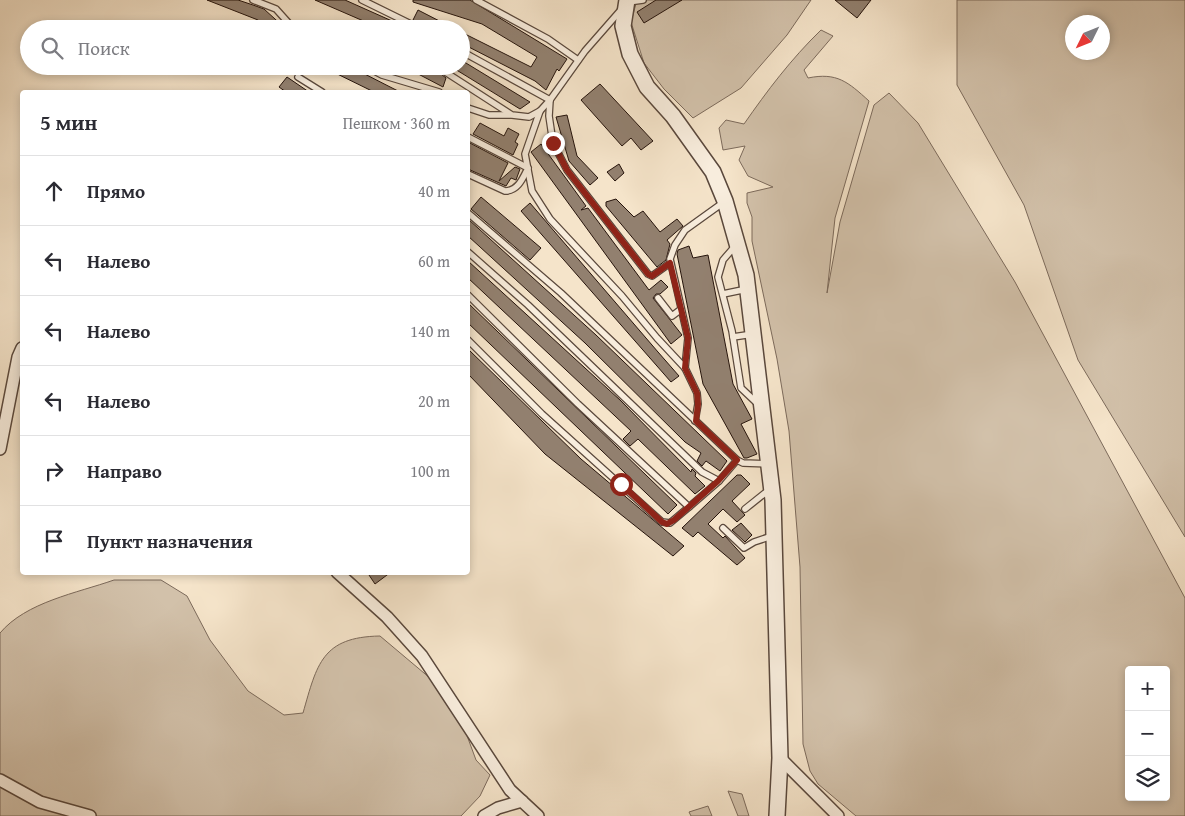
<!DOCTYPE html>
<html lang="ru">
<meta charset="utf-8">
<style>
:root{--surface:#fff;--page:#f2f2f3;--text:#2b2b33;--muted:#7c7c81;--line:#e1e1e2}
body{margin:0;font-family:"Gentium Book Plus",serif;background:var(--page);color:var(--text)}
.controls{position:absolute;right:15px;bottom:15px;display:grid;overflow:hidden;border-radius:5px;box-shadow:0 2px 8px #0003}
.controls button{width:45px;height:45px;display:grid;place-items:center;padding:0;border:0;border-bottom:1px solid var(--line);background:var(--surface);color:var(--text);font:25px sans-serif}
.compass{position:absolute;left:1065px;top:15px;width:45px;height:45px;border-radius:50%;background:var(--surface);box-shadow:0 2px 8px #0003;rotate:227deg}
.stop{position:absolute;width:15px;height:15px;margin:-11px;border:4px solid #8f2418;border-radius:50%;background:#fff}
.stop.end{background:#8f2418;border-color:#fff;box-shadow:0 1px 5px #0008}
.list{margin:0;padding:0;list-style:none}
h2{display:flex;justify-content:space-between;align-items:center;height:65px;margin:0;padding:0 20px;font-size:21px}
h2 small{font-size:16px;font-weight:400;color:var(--muted)}
.list li{display:grid;grid-template-columns:32px 1fr auto;gap:15px;align-items:center;box-sizing:border-box;height:70px;padding:0 20px;border-top:1px solid var(--line)}
.list b{display:block;font-size:19px;white-space:nowrap}
.list em{font-size:16px;font-style:normal;color:var(--muted)}
.icon{flex:none;width:28px;height:28px;fill:none;stroke:currentColor;stroke-width:2;stroke-linecap:round;stroke-linejoin:round}
.map{position:relative;flex:none;width:1185px;height:816px;overflow:hidden}
.search{position:absolute;background:var(--surface);box-shadow:0 2px 8px #0003;left:20px;top:20px;width:450px;height:55px;display:flex;align-items:center;gap:12px;box-sizing:border-box;padding:0 18px;border-radius:28px;color:var(--muted);font-size:19px}
.panel{position:absolute;background:var(--surface);box-shadow:0 2px 8px #0003;left:20px;top:90px;width:450px;height:485px;border-radius:5px}
.map>svg:first-child{display:block}
.green{fill:#d2c1aa;stroke:#7c6a5b;fill-rule:evenodd}
.building{fill:#92806f;stroke:#26140c}
.lines{fill:none;stroke-linecap:round;stroke-linejoin:round}
.service-casing{stroke:#5a483c;stroke-width:8}
.minor-casing{stroke:#5a483c;stroke-width:14}
.tertiary-casing{stroke:#5a483c;stroke-width:18}
.service{stroke:#f8eddd;stroke-width:5.5}
.minor{stroke:#f8eddd;stroke-width:11}
.tertiary{stroke:#f8eddd;stroke-width:15}
.route{stroke:#8f2418;stroke-width:6}
</style>
<div class="map">
<svg width="1185" height="816" viewBox="0 0 1185 816">
<rect width="100%" height="100%" fill="#f5e4ca"/>
<filter id="stains"><feTurbulence type="fractalNoise" baseFrequency=".004" numOctaves="4"/><feColorMatrix values="0 0 0 0 .2 0 0 0 0 .09 0 0 0 0 .02 0 0 0 .5 -.17"/></filter>
<radialGradient id="worn" r=".72"><stop offset=".6" stop-color="#630" stop-opacity="0"/><stop offset="1" stop-color="#630" stop-opacity=".3"/></radialGradient>
<!-- green -->
<g class="green">
<path d="M 637,0 L 811,0 L 787,35 L 741,88 L 693,118 L 664,89 L 644,63 L 631,22 Z"/>
<path d="M 957,0 L 1185,0 L 1185,537 L 1078,360 L 1024,205 L 957,85 ZM 1072,22 L 1102,22 L 1102,52 L 1072,52 Z"/>
<path d="M 821,30 L 833,36 L 804,70 L 808,78 C 837,72 848,82 869,101 L 835,218 L 827,293 L 840,222 L 874,105 L 889,93 L 918,123 L 1015,282 L 1185,598 L 1185,816 L 856,816 L 818,784 L 810,771 L 803,744 L 800,567 L 789,431 L 777,359 L 752,241 L 752,217 L 747,203 L 747,193 L 773,187 L 748,176 L 739,160 L 745,146 L 723,150 L 719,128 L 726,120 L 744,124 C 767,91 791,59 821,30 ZM 1129,670 L 1166,670 L 1166,797 L 1129,797 Z"/>
<path d="M 114,580 L 161,580 L 187,596 L 210,640 L 248,691 L 284,715 L 303,713 C 317,664 322,637 380,636 L 443,689 L 459,714 L 476,760 L 490,775 L 480,796 L 461,816 L 0,816 L 0,633 C 26,602 77,593 114,580 Z"/>
<path d="M 728,791 L 742,794 L 749,816 L 738,816 Z"/>
<path d="M 708,806 L 712,816 L 691,816 L 689,812 Z"/>
</g>
<!-- building -->
<g class="building">
<path d="M 207,0 L 238,0 L 253,5 L 264,9 L 286,29 L 268,29 L 258,20 Z"/>
<path d="M 315,0 L 345,0 L 410,29 L 382,29 Z"/>
<path d="M 413,0 L 470,0 L 567,59 L 559,71 L 557,69 L 546,90 L 535,81 L 461,43 L 461,32 L 531,67 L 537,57 L 482,24 L 413,2 Z"/>
<path d="M 656,0 L 682,0 L 644,23 L 637,12 Z"/>
<path d="M 835,0 L 871,0 L 857,18 Z"/>
<path d="M 418,10 L 455,29 L 429,27 L 426,29 L 423,25 L 413,20 Z"/>
<path d="M 461,60 L 530,102 L 520,109 L 450,66 L 449,69 L 445,66 L 461,66 Z"/>
<path d="M 321,66 L 349,66 L 400,92 L 374,92 Z"/>
<path d="M 403,66 L 431,66 L 446,78 L 443,87 Z"/>
<path d="M 287,77 L 309,92 L 286,92 L 279,87 Z"/>
<path d="M 600,84 L 653,141 L 641,150 L 631,138 L 622,146 L 581,100 Z"/>
<path d="M 567,115 L 577,156 L 598,178 L 590,185 L 569,161 L 556,117 Z"/>
<path d="M 480,123 L 504,136 L 508,128 L 519,134 L 515,142 L 518,144 L 513,155 L 473,134 Z"/>
<path d="M 468,142 L 508,163 L 499,181 L 515,167 L 520,169 L 516,180 L 511,178 L 506,186 L 468,169 Z"/>
<path d="M 541,144 L 586,206 L 581,210 L 588,208 L 649,290 L 661,280 L 668,287 L 660,294 L 656,294 L 653,298 L 682,335 L 671,344 L 531,152 Z"/>
<path d="M 619,164 L 624,173 L 615,181 L 607,172 Z"/>
<path d="M 481,197 L 541,248 L 530,260 L 471,209 Z"/>
<path d="M 616,199 L 634,217 L 643,211 L 660,232 L 677,219 L 683,226 L 667,240 L 670,244 L 666,260 L 657,267 L 606,206 L 606,202 Z"/>
<path d="M 530,203 L 658,352 L 679,376 L 671,382 L 521,211 Z"/>
<path d="M 468,219 L 596,335 L 727,461 L 720,471 L 706,461 L 702,466 L 697,461 L 701,453 L 685,442 L 585,343 L 468,236 Z"/>
<path d="M 689,246 L 693,258 L 708,255 L 733,384 L 752,419 L 741,424 L 757,454 L 747,458 L 744,458 L 703,384 L 677,254 L 678,250 Z"/>
<path d="M 468,261 L 620,400 L 691,472 L 692,469 L 696,473 L 695,476 L 705,486 L 695,494 L 638,439 L 630,446 L 623,439 L 631,431 L 468,278 Z"/>
<path d="M 468,303 L 677,505 L 668,514 L 468,323 Z"/>
<path d="M 468,349 L 581,459 L 684,546 L 673,556 L 545,454 L 468,374 Z"/>
<path d="M 737,475 L 741,475 L 750,484 L 732,501 L 745,515 L 737,522 L 723,509 L 708,524 L 723,538 L 725,536 L 745,558 L 737,565 L 698,532 L 693,537 L 682,528 Z"/>
<path d="M 741,523 L 752,535 L 745,542 L 732,530 Z"/>
<path d="M 367,572 L 391,572 L 375,584 Z"/>
</g>
<g class="lines">
<!-- service casing -->
<g class="service-casing">
<g id="service">
<path d="M 253,0 L 276,9 L 294,29"/>
<path d="M 362,0 L 421,29"/>
<path d="M 476,0 L 548,39 L 578,60"/>
<path d="M 628,2 L 643,0"/>
<path d="M 461,51 L 550,100"/>
<path d="M 365,66 L 382,75 L 439,92"/>
<path d="M 436,66 L 512,115 L 529,117 L 540,111 L 550,100 L 585,51 L 620,11"/>
<path d="M 298,77 L 322,92"/>
<path d="M 550,100 L 549,116 L 553,143 L 567,170 L 648,274 L 652,276 L 670,263"/>
<path d="M 468,108 L 489,115 L 510,115"/>
<path d="M 540,111 L 525,154 L 532,191 L 550,219 L 622,296 L 657,338 L 685,368 L 697,393 L 698,404 L 695,421"/>
<path d="M 468,137 L 528,168 C 523,178 518,191 505,191 L 468,174"/>
<path d="M 468,213 L 561,293 L 737,460 L 743,463 L 768,464"/>
<path d="M 736,245 L 723,260 L 718,277 L 732,331 L 741,388 L 759,405"/>
<path d="M 468,252 L 528,305 L 702,472 L 719,481 L 737,460"/>
<path d="M 723,294 L 747,289"/>
<path d="M 468,295 L 578,404 L 689,507 L 719,481"/>
<path d="M 658,298 L 672,316 L 680,310"/>
<path d="M 733,337 L 753,334"/>
<path d="M 468,340 L 542,414 L 662,522 L 670,523 L 689,507"/>
<path d="M 685,368 L 688,338 L 670,259 L 675,245 L 685,230 L 724,202"/>
<path d="M 745,509 L 770,489"/>
<path d="M 723,528 L 744,548 L 754,542 L 772,536"/>
</g>
</g>
<!-- minor casing -->
<g class="minor-casing">
<g id="minor">
<path d="M 0,449 L 18,357 L 22,348"/>
<path d="M 337,572 L 387,617 L 422,656 L 510,790 L 538,816"/>
<path d="M 780,758 L 838,816"/>
<path d="M 0,780 L 40,802 L 90,816"/>
<path d="M 484,816 L 498,808 L 522,801"/>
</g>
</g>
<!-- tertiary casing -->
<g class="tertiary-casing">
<path id="tertiary" d="M 627,0 L 623,26 L 630,54 L 647,87 L 673,116 L 713,172 L 725,201 L 746,275 L 773,500 L 780,758 L 777,816"/>
</g>
<!-- service -->
<use href="#service" class="service"/>
<!-- minor -->
<use href="#minor" class="minor"/>
<!-- tertiary -->
<use href="#tertiary" class="tertiary"/>
</g>
<g class="lines">
<!-- route -->
<path class="route" d="M 553,143 L 567,170 L 648,274 L 652,276 L 670,263 L 688,338 L 685,368 L 697,393 L 698,404 L 696,421 L 737,460 L 718,481 L 674,520 L 667,524 L 662,522 L 621,484"/>
</g>
<rect width="100%" height="100%" filter="url(#stains)"/>
<rect width="100%" height="100%" fill="url(#worn)"/>
</svg>
<div class="controls">
<button>+</button>
<button>−</button>
<button><svg class="icon" aria-label="layers" viewBox="0 0 24 24"><path d="M12 4l9 5-9 5-9-5zM3 14l9 5 9-5"/></svg></button>
</div>
<svg class="compass" viewBox="-18 -18 36 36"><path d="M0-13l5 13h-10z" fill="#e53935"/><path d="M0 13l5-13h-10z" fill="#7c7c81"/></svg>
<div class="stop" style="left:621px;top:484px"></div>
<div class="stop end" style="left:553px;top:143px"></div>
<div class="search"><svg class="icon" aria-label="search" viewBox="0 0 24 24"><circle cx="10" cy="10" r="6"/><path d="M15 15l6 6"/></svg>Поиск</div>
<section class="panel">
<h2>5 мин<small>Пешком · 360 m</small></h2>
<ul class="list">
<li><svg class="icon" aria-label="ahead" viewBox="0 0 24 24"><path d="M12 20V5M6 11l6-6 6 6"/></svg><div><b>Прямо</b></div><em>40 m</em></li>
<li><svg class="icon" aria-label="left" viewBox="0 0 24 24"><path d="M17 20v-9H6M10 6l-5 5 5 5"/></svg><div><b>Налево</b></div><em>60 m</em></li>
<li><svg class="icon" aria-label="left" viewBox="0 0 24 24"><path d="M17 20v-9H6M10 6l-5 5 5 5"/></svg><div><b>Налево</b></div><em>140 m</em></li>
<li><svg class="icon" aria-label="left" viewBox="0 0 24 24"><path d="M17 20v-9H6M10 6l-5 5 5 5"/></svg><div><b>Налево</b></div><em>20 m</em></li>
<li><svg class="icon" aria-label="right" viewBox="0 0 24 24"><path d="M7 20v-9h11M14 6l5 5-5 5"/></svg><div><b>Направо</b></div><em>100 m</em></li>
<li><svg class="icon" aria-label="arrive" viewBox="0 0 24 24"><path d="M6 21V4h12l-3 4 3 4H6"/></svg><div><b>Пункт назначения</b></div></li>
</ul>
</section>
</div>
